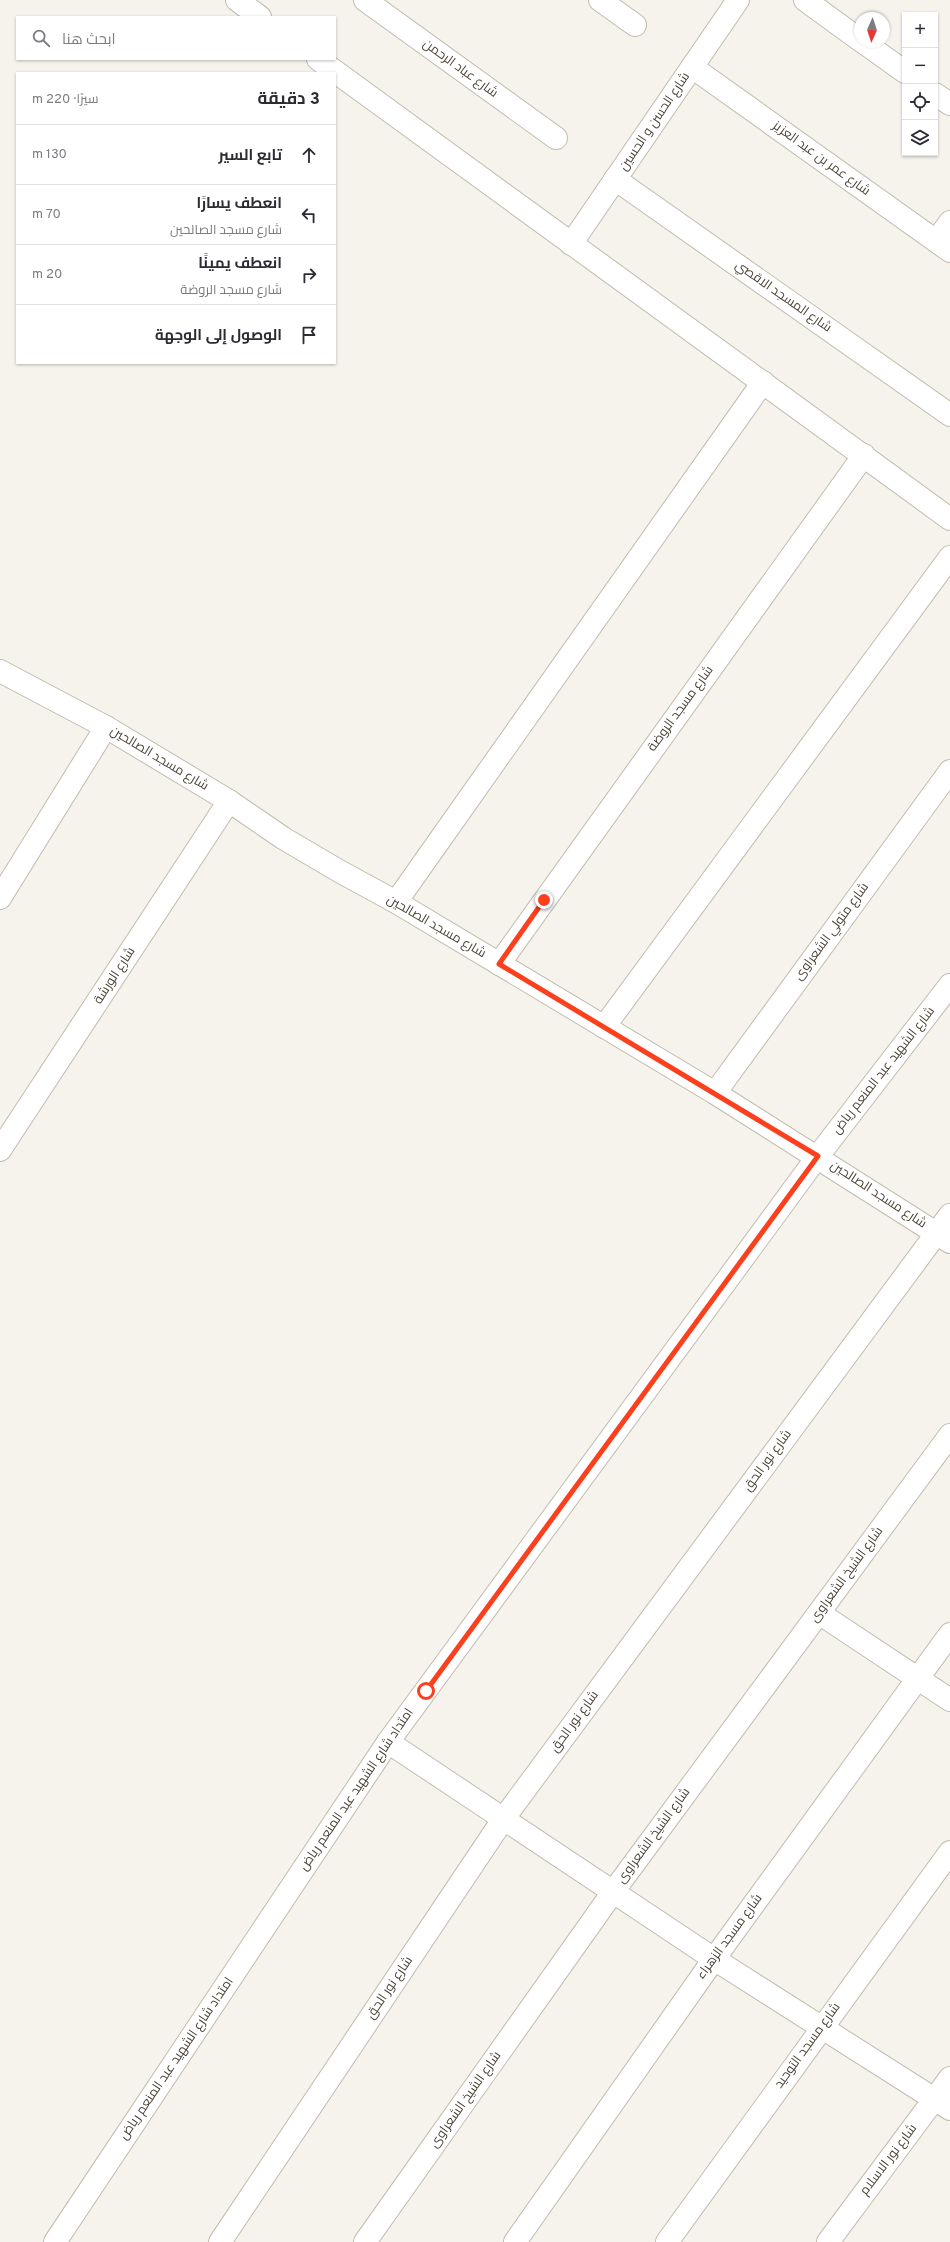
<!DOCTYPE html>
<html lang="ar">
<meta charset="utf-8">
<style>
:root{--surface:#fff;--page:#f7f7f7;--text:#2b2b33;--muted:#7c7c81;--line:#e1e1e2}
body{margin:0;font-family:Overpass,Cairo,sans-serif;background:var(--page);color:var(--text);direction:rtl}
.controls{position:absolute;right:12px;top:12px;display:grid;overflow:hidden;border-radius:0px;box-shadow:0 1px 3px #0004}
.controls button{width:36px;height:36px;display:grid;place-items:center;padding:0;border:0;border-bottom:1px solid var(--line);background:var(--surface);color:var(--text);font:20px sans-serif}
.compass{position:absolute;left:854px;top:12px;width:36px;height:36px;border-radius:50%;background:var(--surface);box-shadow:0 1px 3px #0004;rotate:183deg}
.stop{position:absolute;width:12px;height:12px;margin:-9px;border:3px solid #fc3f1d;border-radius:50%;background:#fff}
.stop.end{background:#fc3f1d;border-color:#fff;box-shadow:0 1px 4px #0008}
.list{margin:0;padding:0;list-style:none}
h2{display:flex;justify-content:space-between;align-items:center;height:52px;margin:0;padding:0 16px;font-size:17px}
h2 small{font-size:13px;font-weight:400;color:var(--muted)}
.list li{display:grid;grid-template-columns:26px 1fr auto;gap:12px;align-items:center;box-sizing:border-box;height:60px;padding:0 16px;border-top:1px solid var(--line)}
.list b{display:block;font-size:15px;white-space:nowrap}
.list p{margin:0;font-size:13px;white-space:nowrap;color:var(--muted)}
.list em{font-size:13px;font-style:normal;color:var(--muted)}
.icon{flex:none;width:22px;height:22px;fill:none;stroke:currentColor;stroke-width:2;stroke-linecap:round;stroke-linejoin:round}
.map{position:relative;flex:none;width:950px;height:2242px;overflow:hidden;direction:ltr}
.search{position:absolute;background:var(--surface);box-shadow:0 1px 3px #0004;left:16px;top:16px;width:320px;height:44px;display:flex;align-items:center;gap:10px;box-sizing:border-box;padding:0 14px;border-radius:0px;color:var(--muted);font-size:15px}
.panel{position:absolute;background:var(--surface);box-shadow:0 1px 3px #0004;left:16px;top:72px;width:320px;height:292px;border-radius:0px;direction:rtl}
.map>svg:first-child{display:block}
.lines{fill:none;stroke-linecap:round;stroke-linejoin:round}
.minor-casing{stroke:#c2bbae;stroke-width:24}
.minor{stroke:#fff;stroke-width:22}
.route{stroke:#fc3f1d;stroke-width:5}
.labels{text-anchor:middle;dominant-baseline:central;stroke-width:3.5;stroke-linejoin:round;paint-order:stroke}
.street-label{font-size:13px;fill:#4b4439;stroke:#fff}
</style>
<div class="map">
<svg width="950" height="2242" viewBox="0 0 950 2242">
<rect width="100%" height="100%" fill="#f6f3ec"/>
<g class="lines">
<!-- minor casing -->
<g class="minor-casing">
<g id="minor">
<path d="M 237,0 L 260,17"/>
<path d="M 365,0 L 556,138"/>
<path d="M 600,0 L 635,25"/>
<path d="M 805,0 L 860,40"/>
<path d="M 863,42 L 905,72"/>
<path d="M 318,59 L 950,519"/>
<path d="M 692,67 L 950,251"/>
<path d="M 935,94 L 950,104"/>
<path d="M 615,179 L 950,415"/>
<path d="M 936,241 L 950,222"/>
<path d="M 571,244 L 738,0"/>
<path d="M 0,671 L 106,727 L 229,801 L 283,838 L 339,871 L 396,902 L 715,1093 L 950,1242"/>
<path d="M 0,898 L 106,727"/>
<path d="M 396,902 L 763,382"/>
<path d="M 499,964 L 864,455"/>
<path d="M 604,1027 L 950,557"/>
<path d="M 715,1093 L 950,771"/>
<path d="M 0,1150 L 229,801"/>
<path d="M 819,1613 L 950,1700"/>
<path d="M 388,1742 L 714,1959 L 950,2109"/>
<path d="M 55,2242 L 388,1742 L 818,1156 L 950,985"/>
<path d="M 220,2242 L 504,1818 L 950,1215"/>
<path d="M 365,2242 L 613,1892 L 950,1435"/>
<path d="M 515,2242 L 714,1959 L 950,1634"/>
<path d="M 667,2242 L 950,1852"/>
<path d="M 828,2242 L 950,2078"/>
</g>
</g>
<!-- minor -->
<use href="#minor" class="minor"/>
</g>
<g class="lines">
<!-- route -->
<path class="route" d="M 426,1691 L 818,1156 L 499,964 L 544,900"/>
</g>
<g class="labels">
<!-- street labels -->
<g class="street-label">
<text transform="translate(460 69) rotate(36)">شارع عباد الرحمن</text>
<text transform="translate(655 122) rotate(-56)">شارع الحسن و الحسين</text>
<text transform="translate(821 159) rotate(36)">شارع عمر بن عبد العزيز</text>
<text transform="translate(783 297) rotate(35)">شارع المسجد الاقصي</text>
<text transform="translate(681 709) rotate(-54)">شارع مسجد الروضة</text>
<text transform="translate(159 759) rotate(31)">شارع مسجد الصالحين</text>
<text transform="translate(436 927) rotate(30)">شارع مسجد الصالحين</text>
<text transform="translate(832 932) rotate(-54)">شارع متولي الشعراوى</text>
<text transform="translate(115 976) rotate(-57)">شارع الورشة</text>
<text transform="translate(884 1071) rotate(-52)">شارع الشهيد عبد المنعم رياض</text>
<text transform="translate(878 1195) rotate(33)">شارع مسجد الصالحين</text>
<text transform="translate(768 1461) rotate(-54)">شارع نور الحق</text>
<text transform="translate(847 1575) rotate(-54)">شارع الشيخ الشعراوى</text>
<text transform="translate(575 1722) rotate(-54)">شارع نور الحق</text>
<text transform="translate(357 1790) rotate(-56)">امتداد شارع الشهيد عبد المنعم رياض</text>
<text transform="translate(654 1836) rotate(-54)">شارع الشيخ الشعراوى</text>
<text transform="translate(730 1937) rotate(-54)">شارع مسجد الزهراء</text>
<text transform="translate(390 1988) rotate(-56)">شارع نور الحق</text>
<text transform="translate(808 2046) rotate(-54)">شارع مسجد التوحيد</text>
<text transform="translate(177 2059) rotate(-56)">امتداد شارع الشهيد عبد المنعم رياض</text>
<text transform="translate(466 2100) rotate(-55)">شارع الشيخ الشعراوى</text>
<text transform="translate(889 2160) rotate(-53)">شارع نور الاسلام</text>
</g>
</g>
</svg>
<div class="controls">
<button>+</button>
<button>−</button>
<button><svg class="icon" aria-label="locate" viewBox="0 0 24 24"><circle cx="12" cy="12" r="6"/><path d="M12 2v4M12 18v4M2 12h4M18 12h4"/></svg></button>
<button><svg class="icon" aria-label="layers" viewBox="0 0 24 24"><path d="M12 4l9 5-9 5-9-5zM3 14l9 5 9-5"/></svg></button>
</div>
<svg class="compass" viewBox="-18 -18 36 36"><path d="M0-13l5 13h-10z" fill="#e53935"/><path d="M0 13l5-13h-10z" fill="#7c7c81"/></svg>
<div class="stop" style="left:426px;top:1691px"></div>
<div class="stop end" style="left:544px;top:900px"></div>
<div class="search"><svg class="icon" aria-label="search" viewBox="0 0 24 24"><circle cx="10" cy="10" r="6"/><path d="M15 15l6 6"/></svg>ابحث هنا</div>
<section class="panel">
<h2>3 دقيقة<small>سيرًا · 220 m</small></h2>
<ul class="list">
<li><svg class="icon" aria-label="ahead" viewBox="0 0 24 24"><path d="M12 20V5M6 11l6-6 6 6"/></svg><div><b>تابع السير</b></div><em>130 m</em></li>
<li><svg class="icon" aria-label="left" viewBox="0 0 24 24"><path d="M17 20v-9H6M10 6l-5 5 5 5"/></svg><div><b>انعطف يسارًا</b><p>شارع مسجد الصالحين</p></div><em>70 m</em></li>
<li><svg class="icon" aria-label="right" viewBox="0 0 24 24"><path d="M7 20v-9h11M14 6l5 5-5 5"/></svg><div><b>انعطف يمينًا</b><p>شارع مسجد الروضة</p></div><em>20 m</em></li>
<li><svg class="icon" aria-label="arrive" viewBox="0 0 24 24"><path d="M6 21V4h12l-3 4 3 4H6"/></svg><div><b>الوصول إلى الوجهة</b></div></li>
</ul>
</section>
</div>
